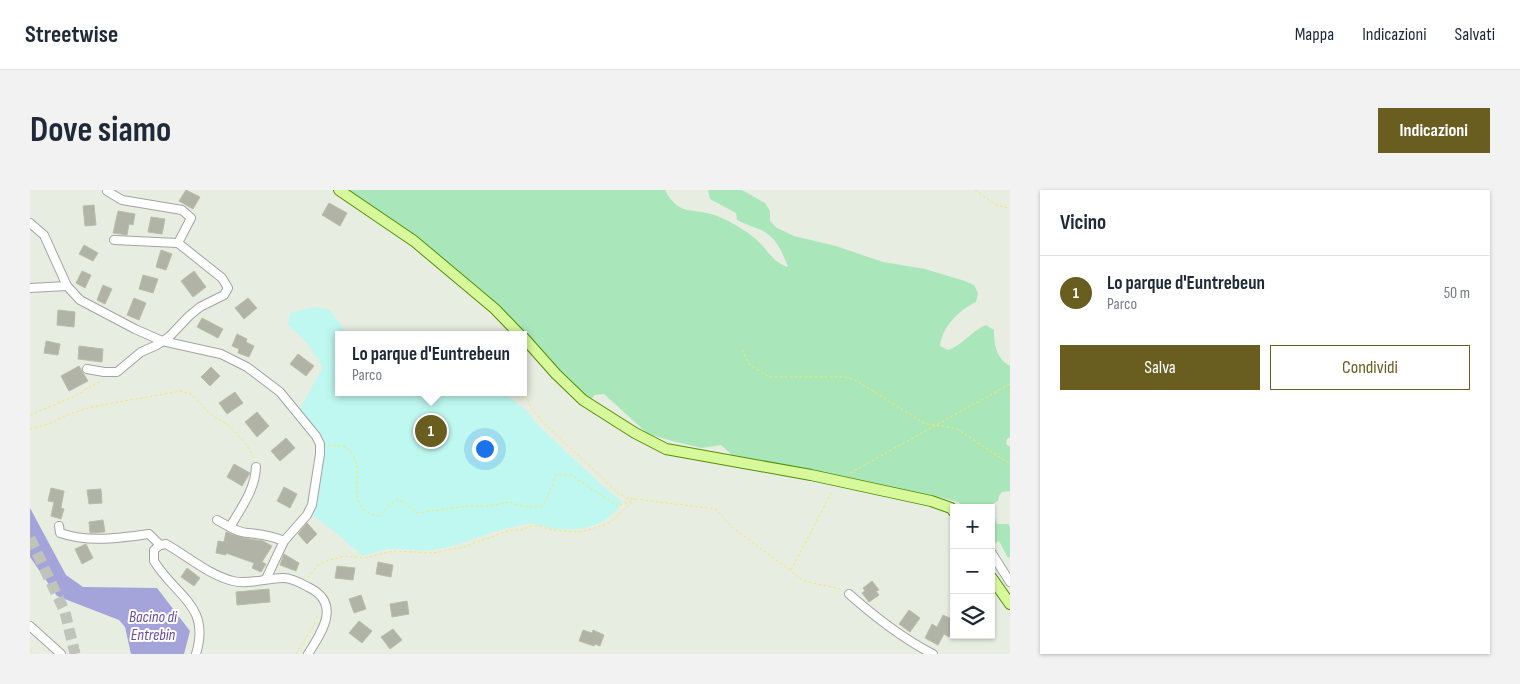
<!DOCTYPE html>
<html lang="it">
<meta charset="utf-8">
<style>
:root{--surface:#fff;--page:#f2f2f3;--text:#1f2937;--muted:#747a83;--line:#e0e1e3;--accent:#695d20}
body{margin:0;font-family:"Sofia Sans Condensed",sans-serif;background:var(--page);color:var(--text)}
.controls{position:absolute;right:15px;bottom:15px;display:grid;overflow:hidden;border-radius:0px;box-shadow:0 1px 4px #0004}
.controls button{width:45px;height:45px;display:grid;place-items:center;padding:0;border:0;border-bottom:1px solid var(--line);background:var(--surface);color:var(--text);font:25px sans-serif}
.you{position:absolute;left:454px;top:258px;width:18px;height:18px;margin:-12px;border:4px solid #fff;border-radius:50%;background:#1a73e8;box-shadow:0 0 0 8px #1a73e833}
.badge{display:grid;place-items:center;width:32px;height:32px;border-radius:50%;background:var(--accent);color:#fff;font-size:16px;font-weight:700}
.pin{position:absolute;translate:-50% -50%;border:2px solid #fff;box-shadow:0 1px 5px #0006}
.popup{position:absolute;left:305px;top:141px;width:192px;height:65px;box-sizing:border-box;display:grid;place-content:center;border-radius:0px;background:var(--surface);filter:drop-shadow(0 1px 4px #0005);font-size:16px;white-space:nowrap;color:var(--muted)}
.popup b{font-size:19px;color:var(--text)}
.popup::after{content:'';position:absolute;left:50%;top:100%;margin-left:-10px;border:10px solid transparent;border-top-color:var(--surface)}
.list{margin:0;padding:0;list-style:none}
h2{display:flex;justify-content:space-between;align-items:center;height:65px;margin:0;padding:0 20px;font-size:21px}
h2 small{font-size:16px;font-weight:400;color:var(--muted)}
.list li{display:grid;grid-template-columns:32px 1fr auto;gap:15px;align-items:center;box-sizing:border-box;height:75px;padding:0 20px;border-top:1px solid var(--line)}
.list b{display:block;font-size:19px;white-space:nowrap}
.list p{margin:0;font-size:16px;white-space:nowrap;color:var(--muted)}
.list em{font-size:16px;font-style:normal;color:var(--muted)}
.actions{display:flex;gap:10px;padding:15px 20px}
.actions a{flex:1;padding:11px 0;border:1px solid var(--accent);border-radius:0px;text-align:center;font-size:18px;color:var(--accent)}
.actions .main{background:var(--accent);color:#fff}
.icon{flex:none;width:28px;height:28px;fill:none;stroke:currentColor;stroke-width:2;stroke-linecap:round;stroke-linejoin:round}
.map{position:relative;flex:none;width:980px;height:464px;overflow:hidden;border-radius:0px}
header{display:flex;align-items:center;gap:30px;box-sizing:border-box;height:70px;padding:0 25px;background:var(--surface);border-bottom:1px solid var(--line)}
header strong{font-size:24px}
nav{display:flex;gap:28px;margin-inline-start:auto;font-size:18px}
.intro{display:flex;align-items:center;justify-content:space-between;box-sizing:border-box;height:120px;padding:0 30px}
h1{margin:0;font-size:35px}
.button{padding:12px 22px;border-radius:0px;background:var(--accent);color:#fff;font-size:18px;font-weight:700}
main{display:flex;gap:30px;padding:0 30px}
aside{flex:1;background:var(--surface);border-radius:0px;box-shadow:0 1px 4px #0004}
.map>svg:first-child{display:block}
.grass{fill:#a9e7bb}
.park{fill:#bff8f0}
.water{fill:#a4a3da}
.building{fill:#b0b3a5;stroke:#b9bfa5}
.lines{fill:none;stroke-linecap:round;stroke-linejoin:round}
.highway-tunnel{stroke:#bfc3ba;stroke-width:11;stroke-dasharray:11 5.5;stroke-linecap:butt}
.minor-casing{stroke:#a3a3a3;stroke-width:10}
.major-casing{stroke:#509104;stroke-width:12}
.path{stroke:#f6e76b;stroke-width:1;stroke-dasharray:2.5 2.5;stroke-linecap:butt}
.minor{stroke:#fff;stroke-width:8}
.major{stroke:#d7f99b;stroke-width:10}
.labels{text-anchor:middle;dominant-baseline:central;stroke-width:4;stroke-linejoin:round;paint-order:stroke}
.water-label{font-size:16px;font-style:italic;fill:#674ca9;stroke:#fff}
</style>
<header>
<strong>Streetwise</strong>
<nav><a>Mappa</a><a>Indicazioni</a><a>Salvati</a></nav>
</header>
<div class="intro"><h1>Dove siamo</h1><a class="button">Indicazioni</a></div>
<main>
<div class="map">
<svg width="980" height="464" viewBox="0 0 980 464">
<rect width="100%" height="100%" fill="#e8ede2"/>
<!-- grass -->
<path class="grass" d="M 315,0 L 635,0 C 650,30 668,15 694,29 C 706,35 720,43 729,52 C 739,62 744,73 758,77 C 753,64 747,48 733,41 C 725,37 716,35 707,30 L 706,23 L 680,9 L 678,0 L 712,0 L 735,13 L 740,21 L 740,31 L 747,38 L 764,46 L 806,56 L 853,72 L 895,79 L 935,91 L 944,95 L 948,103 L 946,112 C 929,120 912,137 910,156 L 918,160 C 933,155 941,141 956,135 L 964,140 C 964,154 966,168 980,176 L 980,247 L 977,249 L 976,254 L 980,257 L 980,301 L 972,302 L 969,306 L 968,311 L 961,315 L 967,334 L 978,334 L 980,337 L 980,367 L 978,368 L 969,351 L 961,355 L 961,318 L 936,318 L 928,312 L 909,307 L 703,266 L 691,255 L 672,258 L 646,252 L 618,244 L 574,204 L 565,205 L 560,210 L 538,191 L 504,153 Z"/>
<!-- park -->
<path class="park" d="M 284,117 L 300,120 L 314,140 L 330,145 L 308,145 L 308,202 L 472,202 L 496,220 L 507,234 L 565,289 L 583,305 L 592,311 C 591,316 587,319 584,323 C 568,339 540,342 519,338 C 511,336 504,333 496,334 C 482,337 469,340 455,345 C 437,351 419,359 400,360 C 387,362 374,358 361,359 C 352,359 341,364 332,366 L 305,342 L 282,325 L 287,306 L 295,251 L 269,220 L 293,177 L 278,154 L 258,135 L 260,123 Z"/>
<!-- water -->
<path class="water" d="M 0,318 L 36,385 L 53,397 L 127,398 L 160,441 L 154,464 L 101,464 L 95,437 L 89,430 L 27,406 L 0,367 Z"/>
<!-- building -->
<g class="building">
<path d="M 156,0 L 170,7 L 163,19 L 149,11 Z"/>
<path d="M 299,13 L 317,23 L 310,36 L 292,25 Z"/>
<path d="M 64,15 L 66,35 L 55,36 L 53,16 Z"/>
<path d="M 88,21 L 105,24 L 103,35 L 99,34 L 97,45 L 83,43 Z"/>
<path d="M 121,27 L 135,29 L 132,44 L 118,42 Z"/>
<path d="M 54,55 L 68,63 L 63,71 L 49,64 Z"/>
<path d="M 131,60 L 142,64 L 136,80 L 126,77 Z"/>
<path d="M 52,81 L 61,85 L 55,98 L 46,93 Z"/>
<path d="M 164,81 L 176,97 L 163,107 L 151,91 Z"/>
<path d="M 113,85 L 128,89 L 123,103 L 109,99 Z"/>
<path d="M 73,95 L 82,99 L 75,114 L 67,110 Z"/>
<path d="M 104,108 L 116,113 L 109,130 L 97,125 Z"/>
<path d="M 218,108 L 227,118 L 214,129 L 205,118 Z"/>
<path d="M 28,120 L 45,122 L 44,137 L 27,135 Z"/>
<path d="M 172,128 L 193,139 L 188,148 L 167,137 Z"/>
<path d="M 207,144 L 217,149 L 216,152 L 224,156 L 219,167 L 208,163 L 209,159 L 202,156 Z"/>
<path d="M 16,151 L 30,154 L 28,165 L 14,163 Z"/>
<path d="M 49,156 L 73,159 L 72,172 L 48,169 Z"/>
<path d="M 268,164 L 284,176 L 276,186 L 260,174 Z"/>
<path d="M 49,176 L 58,191 L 39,201 L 31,186 Z"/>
<path d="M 181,177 L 190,186 L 180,196 L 171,187 Z"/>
<path d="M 205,202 L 213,213 L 197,224 L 189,213 Z"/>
<path d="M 227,222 L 239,236 L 227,247 L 215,232 Z"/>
<path d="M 256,248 L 265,258 L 250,271 L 241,261 Z"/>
<path d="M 204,274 L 220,283 L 212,296 L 197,287 Z"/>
<path d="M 254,297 L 267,304 L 260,318 L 247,311 Z"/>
<path d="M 21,298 L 34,301 L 31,318 L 34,319 L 31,329 L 21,326 L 24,312 L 18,311 Z"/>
<path d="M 71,299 L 72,313 L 59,314 L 57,300 Z"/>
<path d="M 73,330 L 75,342 L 60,343 L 59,332 Z"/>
<path d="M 277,333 L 287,344 L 277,354 L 268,344 Z"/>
<path d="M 196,342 L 213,348 L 233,351 L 242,356 L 232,372 L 236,374 L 231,382 L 222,378 L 224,373 L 196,363 L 196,365 L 186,363 L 188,351 L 194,352 Z"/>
<path d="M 56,354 L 63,368 L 52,374 L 45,359 Z"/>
<path d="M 254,364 L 269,373 L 266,381 L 250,375 Z"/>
<path d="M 348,372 L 363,375 L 361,387 L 346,384 Z"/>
<path d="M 307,376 L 325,378 L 323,390 L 305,388 Z"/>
<path d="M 157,378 L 170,388 L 164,396 L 151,387 Z"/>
<path d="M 842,391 L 849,400 L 846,401 L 849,405 L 839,412 L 832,403 L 835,401 L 833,398 Z"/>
<path d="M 239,399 L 240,412 L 207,415 L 206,402 Z"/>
<path d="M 331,405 L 336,419 L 324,423 L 319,409 Z"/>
<path d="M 377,411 L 379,424 L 362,427 L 360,414 Z"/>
<path d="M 879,420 L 890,428 L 880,442 L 869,434 Z"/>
<path d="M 913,425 L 924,430 L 924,438 L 919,447 L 914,444 L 908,455 L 895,448 L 902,434 L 907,437 Z"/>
<path d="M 329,431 L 342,441 L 332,453 L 319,443 Z"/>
<path d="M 363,439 L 372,450 L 360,459 L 351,447 Z"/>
<path d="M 553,440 L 562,443 L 563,440 L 574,445 L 570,456 L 565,454 L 564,456 L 549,451 Z"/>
</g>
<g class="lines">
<!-- highway-tunnel -->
<path class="highway-tunnel" d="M 0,348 L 35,422 L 45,464"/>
<!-- minor casing -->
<g class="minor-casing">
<g id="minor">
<path d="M 0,33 L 14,45 L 37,96 L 50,110 L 105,139 L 132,151 L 191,164 L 217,177 L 250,202 L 286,246 L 290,254 L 290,264 L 282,315 L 277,325 L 254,351 L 236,389"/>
<path d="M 84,50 L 148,53"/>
<path d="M 0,98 L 37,96"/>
<path d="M 57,179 L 74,182 L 87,182 L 111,162 L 127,155 L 140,146 L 159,126 L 170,117 L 194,105 L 198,98 L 192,88 L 148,53 L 161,28 L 152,20 L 92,10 L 77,1"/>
<path d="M 187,330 C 196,335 208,343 218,343 C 230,344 242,346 254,351"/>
<path d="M 29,336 L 30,343 C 59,353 89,348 119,344 L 130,355"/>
<path d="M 200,337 C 211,318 225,300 226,277"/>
<path d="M 961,362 L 980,392"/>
<path d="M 819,404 C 844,426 873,449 903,464"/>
<path d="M 0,436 L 31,464"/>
<path d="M 166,464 C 181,415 145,406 124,371 L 124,360 L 130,355 L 136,354 C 157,366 179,385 203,391 C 218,395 237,388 253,388 C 261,388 271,393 278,397 C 312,413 292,442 278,464"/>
</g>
</g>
<!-- major casing -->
<g class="major-casing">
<g id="major">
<path d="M 309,0 L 384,51 L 465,119 L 490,145"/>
<path d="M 494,148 L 526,184 L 553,210 L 605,243 L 636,259 L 781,285 L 901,311 L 921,318 L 924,322"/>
<path d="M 961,387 L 980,414"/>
</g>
</g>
<!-- path -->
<g class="path">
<path d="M 945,0 L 964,14 L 980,19"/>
<path d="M 712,160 L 720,175 L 740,187 L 815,187 L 827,191 L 892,232 C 904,237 915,235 927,239 L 980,274"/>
<path d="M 494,200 L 501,218 L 513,232 L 588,303 L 597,308 L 605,309 L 686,319 L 702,337 L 761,381 C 775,396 793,393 812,400"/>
<path d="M 0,225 L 45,206 L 71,191"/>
<path d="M 0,239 L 19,234 L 37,225 L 61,217 L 151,201 L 161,204 L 181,225 L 198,235 L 217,255 L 224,269"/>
<path d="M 298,255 C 303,256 309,255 314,257 C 344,271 307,318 348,326 L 366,310 L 372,311 L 387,323 L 439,316 L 459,316 L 479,312 L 496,317 L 510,317 L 516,311 L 526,285 L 541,285 L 588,316 L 605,309"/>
<path d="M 820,283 L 980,194"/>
<path d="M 761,380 L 803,300"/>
<path d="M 278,388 L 288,375 L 296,371 L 315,366 L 334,368 L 363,361 L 403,363 L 434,357 L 480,340 L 491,340 L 501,336 L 509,336 L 523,340 L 546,342 L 555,341 L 577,334 L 585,328 L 603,311"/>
<path d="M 0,461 L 4,464"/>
<path d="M 266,464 L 284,435 L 288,425"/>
</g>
<!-- minor -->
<use href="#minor" class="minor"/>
<!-- major -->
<use href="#major" class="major"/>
</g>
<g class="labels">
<!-- water labels -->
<g class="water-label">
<text x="123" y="427">Bacino di<tspan x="123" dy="18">Entrebin</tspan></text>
</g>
</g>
</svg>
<div class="controls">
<button>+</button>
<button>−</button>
<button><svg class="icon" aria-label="layers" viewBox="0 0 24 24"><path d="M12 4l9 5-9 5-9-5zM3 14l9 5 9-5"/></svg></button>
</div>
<div class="you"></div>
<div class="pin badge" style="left:401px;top:241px">1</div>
<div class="popup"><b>Lo parque d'Euntrebeun</b>Parco</div>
</div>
<aside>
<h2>Vicino<small></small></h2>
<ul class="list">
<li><span class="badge">1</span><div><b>Lo parque d'Euntrebeun</b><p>Parco</p></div><em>50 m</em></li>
</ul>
<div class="actions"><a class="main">Salva</a><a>Condividi</a></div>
</aside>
</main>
